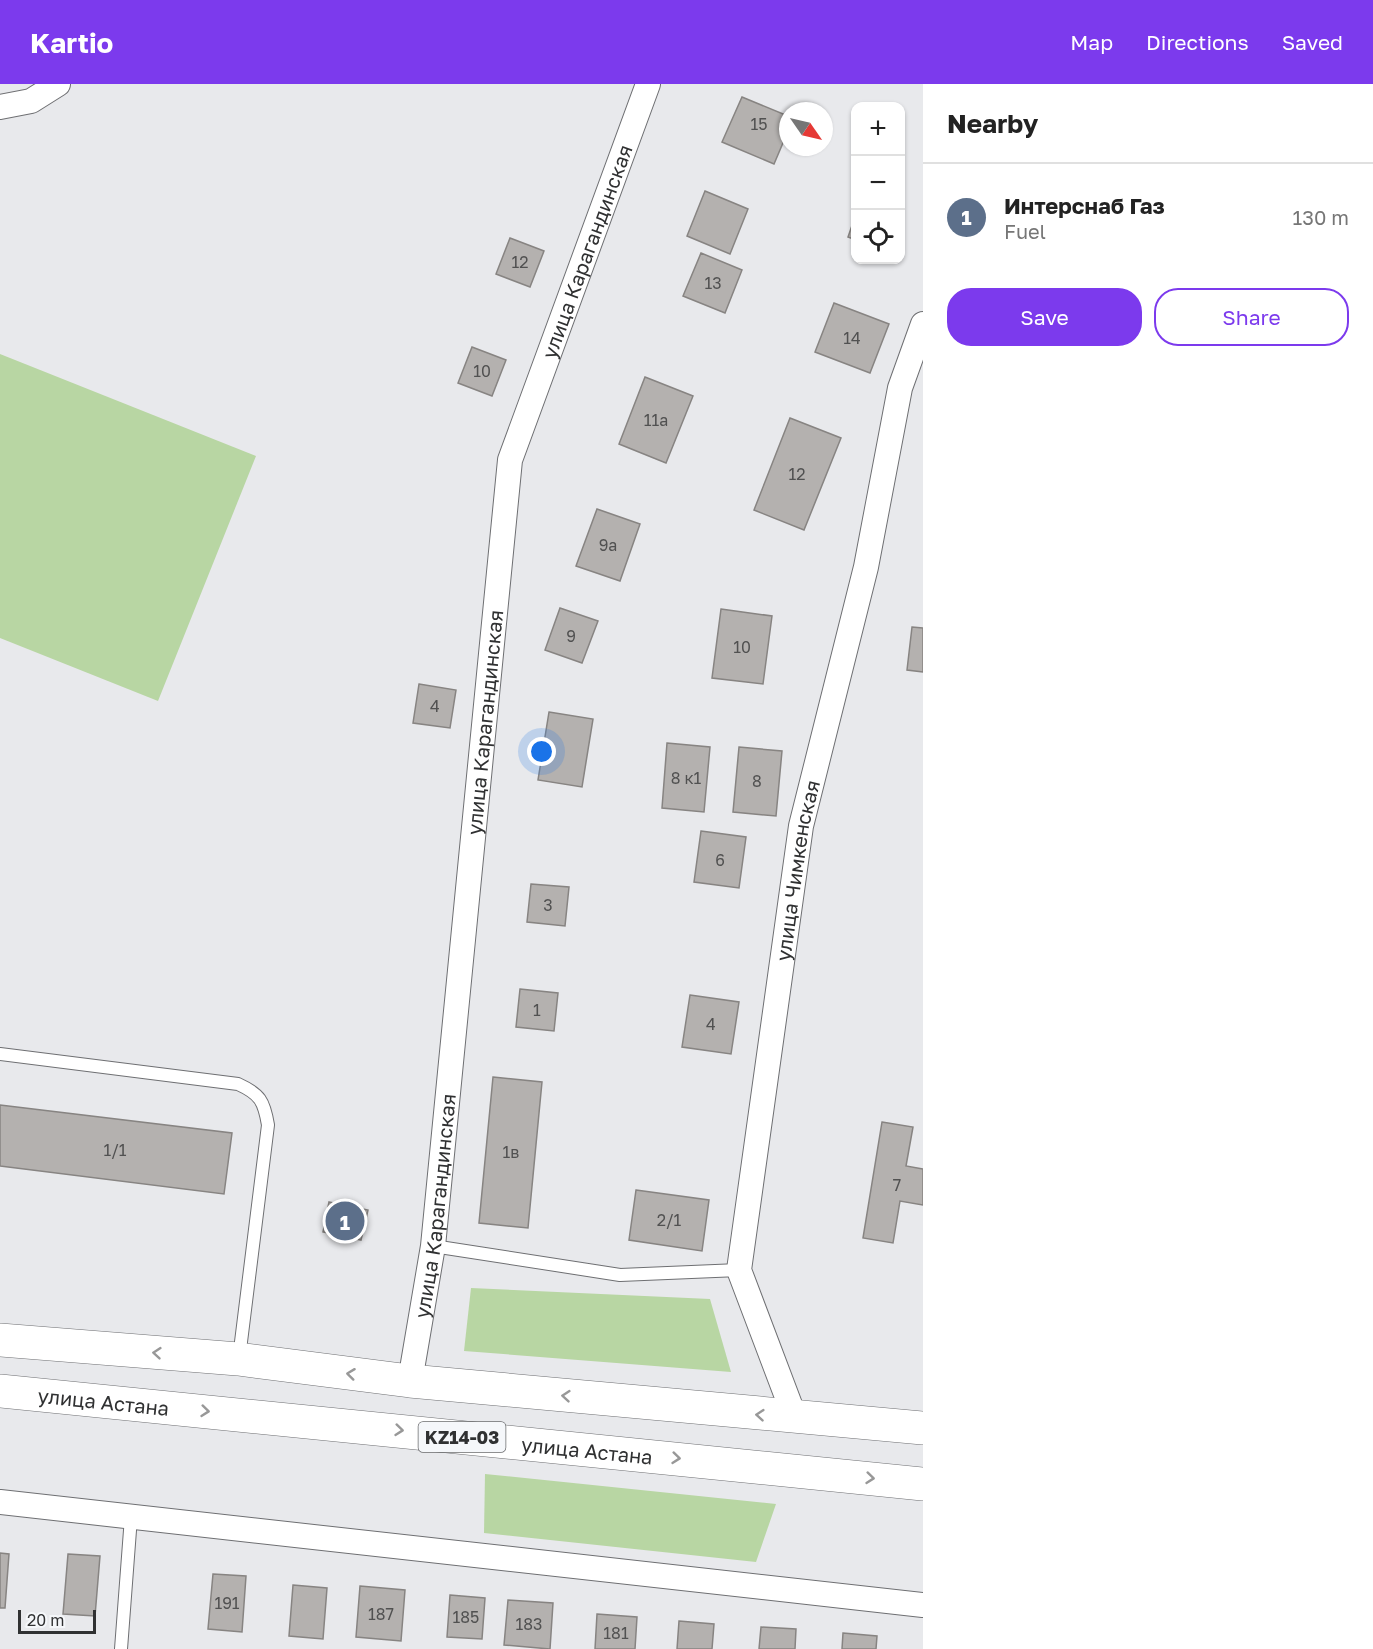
<!DOCTYPE html>
<meta charset="utf-8">
<style>
:root{--surface:#fff;--page:#f2f2f2;--text:#222;--muted:#767676;--line:#e0e0e0;--accent:#7c3aed}
body{margin:0;font-family:"Golos Text",sans-serif;background:var(--page);color:var(--text)}
.controls{position:absolute;right:18px;top:18px;display:grid;overflow:hidden;border-radius:12px;box-shadow:0 2px 4px #0004}
.controls button{width:54px;height:54px;display:grid;place-items:center;padding:0;border:0;border-bottom:2px solid var(--line);background:var(--surface);color:var(--text);font:30px sans-serif}
.compass{position:absolute;left:779px;top:18px;width:54px;height:54px;border-radius:50%;background:var(--surface);box-shadow:0 2px 4px #0004;rotate:124deg}
.scale{position:absolute;left:18px;bottom:15px;width:78px;box-sizing:border-box;padding-left:6px;border:3px solid #303132;border-top:0;font-size:16px;line-height:21px;white-space:nowrap;color:#303132;-webkit-text-stroke:4px #f5f7fa;paint-order:stroke}
.you{position:absolute;left:542px;top:668px;width:21px;height:21px;margin:-15px;border:4px solid #fff;border-radius:50%;background:#1a73e8;box-shadow:0 0 0 9px #1a73e833}
.badge{display:grid;place-items:center;width:39px;height:39px;border-radius:50%;background:var(--accent);color:#fff;font-size:20px;font-weight:700}
.pin{position:absolute;translate:-50% -50%;border:3px solid #fff;box-shadow:0 2px 6px #0006}
.list{margin:0;padding:0;list-style:none}
h2{display:flex;justify-content:space-between;align-items:center;height:78px;margin:0;padding:0 24px;font-size:26px}
h2 small{font-size:20px;font-weight:400;color:var(--muted)}
.list li{display:grid;grid-template-columns:39px 1fr auto;gap:18px;align-items:center;box-sizing:border-box;height:108px;padding:0 24px;border-top:2px solid var(--line)}
.list b{display:block;font-size:22px;white-space:nowrap}
.list p{margin:0;font-size:20px;white-space:nowrap;color:var(--muted)}
.list em{font-size:20px;font-style:normal;color:var(--muted)}
.actions{display:flex;gap:12px;padding:18px 24px}
.actions a{flex:1;padding:14px 0;border:2px solid var(--accent);border-radius:24px;text-align:center;font-size:21px;color:var(--accent)}
.actions .main{background:var(--accent);color:#fff}
.icon{flex:none;width:33px;height:33px;fill:none;stroke:currentColor;stroke-width:2;stroke-linecap:round;stroke-linejoin:round}
.map{position:relative;flex:none;width:923px;height:1565px;overflow:hidden}
header{display:flex;align-items:center;gap:36px;box-sizing:border-box;height:84px;padding:0 30px;background:var(--accent);color:#fff}
header strong{font-size:28px}
nav{display:flex;gap:33px;margin-inline-start:auto;font-size:21px}
main{display:flex}
aside{flex:1;background:var(--surface)}
.map>svg:first-child{display:block}
.green{fill:#b8d6a3}
.building{fill:#b4b1af;stroke:#878482;stroke-width:1.5}
.lines{fill:none;stroke-linecap:round;stroke-linejoin:round}
.service-casing{stroke:#6e6f72;stroke-width:14}
.minor-casing{stroke:#6e6f72;stroke-width:26}
.primary-casing{stroke:#6e6f72;stroke-width:34}
.service{stroke:#fff;stroke-width:12}
.minor{stroke:#fff;stroke-width:24}
.primary{stroke:#fff;stroke-width:33}
.oneway{stroke:#989898}
.labels{text-anchor:middle;dominant-baseline:central;stroke-width:4.5;stroke-linejoin:round;paint-order:stroke}
.number-label{font-size:16px;fill:#515151}
.shield{fill:#f5f7fa;stroke:#6b6c6e;stroke-width:1.5}
.shield-label{font-size:18px;font-weight:bold;fill:#303132}
.street-label{font-size:20px;fill:#303132;stroke:#f5f7fa}
</style>
<header>
<strong>Kartio</strong>
<nav><a>Map</a><a>Directions</a><a>Saved</a></nav>
</header>
<main>
<div class="map">
<svg width="923" height="1565" viewBox="0 0 923 1565">
<rect width="100%" height="100%" fill="#e8e9ec"/>
<!-- green -->
<g class="green">
<path d="M 0,270 L 256,372 L 158,617 L 0,554 Z"/>
<path d="M 471,1204 L 710,1215 L 731,1288 L 464,1267 Z"/>
<path d="M 485,1390 L 776,1420 L 756,1478 L 484,1449 Z"/>
</g>
<!-- building -->
<g class="building">
<path d="M 742,13 L 788,32 L 788,47 L 774,80 L 722,58 Z"/>
<path d="M 705,107 L 748,125 L 730,170 L 687,152 Z"/>
<path d="M 856,130 L 856,156 L 848,153 Z"/>
<path d="M 510,154 L 544,167 L 530,203 L 496,190 Z"/>
<path d="M 701,169 L 742,186 L 725,229 L 683,212 Z"/>
<path d="M 834,219 L 889,240 L 870,289 L 815,268 Z"/>
<path d="M 472,263 L 506,276 L 492,312 L 458,299 Z"/>
<path d="M 645,293 L 693,312 L 666,379 L 619,360 Z"/>
<path d="M 790,334 L 841,354 L 804,446 L 754,426 Z"/>
<path d="M 597,425 L 640,440 L 620,497 L 576,482 Z"/>
<path d="M 560,524 L 598,537 L 582,579 L 545,566 Z"/>
<path d="M 721,525 L 772,532 L 763,600 L 712,594 Z"/>
<path d="M 912,543 L 923,544 L 923,588 L 907,586 Z"/>
<path d="M 419,600 L 456,606 L 450,644 L 413,639 Z"/>
<path d="M 549,628 L 593,635 L 582,703 L 538,696 Z"/>
<path d="M 667,659 L 710,663 L 704,728 L 662,724 Z"/>
<path d="M 739,663 L 782,667 L 776,732 L 733,728 Z"/>
<path d="M 701,747 L 746,753 L 739,804 L 694,798 Z"/>
<path d="M 531,800 L 569,803 L 565,842 L 527,838 Z"/>
<path d="M 520,905 L 558,909 L 554,947 L 516,943 Z"/>
<path d="M 690,911 L 739,918 L 731,970 L 682,963 Z"/>
<path d="M 493,993 L 542,998 L 528,1144 L 479,1139 Z"/>
<path d="M 0,1021 L 232,1049 L 224,1110 L 0,1082 Z"/>
<path d="M 882,1038 L 913,1043 L 906,1082 L 923,1085 L 923,1121 L 900,1117 L 893,1159 L 863,1154 Z"/>
<path d="M 636,1106 L 709,1116 L 702,1167 L 629,1156 Z"/>
<path d="M 329,1118 L 368,1126 L 361,1156 L 323,1148 Z"/>
<path d="M 0,1469 L 9,1470 L 5,1524 L 0,1524 Z"/>
<path d="M 68,1470 L 100,1472 L 95,1532 L 63,1530 Z"/>
<path d="M 213,1490 L 246,1492 L 242,1548 L 208,1545 Z"/>
<path d="M 293,1501 L 327,1504 L 323,1555 L 289,1552 Z"/>
<path d="M 360,1502 L 405,1506 L 401,1557 L 356,1553 Z"/>
<path d="M 450,1511 L 485,1514 L 482,1555 L 447,1553 Z"/>
<path d="M 508,1516 L 553,1519 L 550,1565 L 504,1561 Z"/>
<path d="M 597,1530 L 637,1533 L 635,1565 L 595,1565 Z"/>
<path d="M 679,1537 L 714,1540 L 712,1565 L 677,1565 Z"/>
<path d="M 761,1543 L 796,1545 L 795,1565 L 759,1565 Z"/>
<path d="M 843,1549 L 877,1552 L 876,1565 L 842,1565 Z"/>
</g>
<g class="lines">
<!-- service casing -->
<g class="service-casing">
<g id="service">
<path d="M 0,970 L 238,1000 C 260,1010 264,1017 268,1041 L 239,1274"/>
<path d="M 433,1162 L 620,1191 L 739,1186"/>
<path d="M 121,1565 L 131,1433"/>
</g>
</g>
<!-- minor casing -->
<g class="minor-casing">
<g id="minor">
<path d="M 0,23 L 31,17 L 58,0"/>
<path id="s1" d="M 410,1297 L 433,1162 L 510,376 L 648,0"/>
<path id="s2" d="M 795,1334 L 739,1186 L 801,742 L 866,483 L 900,304 L 923,240"/>
<path d="M 0,1418 L 923,1521"/>
</g>
</g>
<!-- primary casing -->
<g class="primary-casing">
<g id="primary">
<path d="M 0,1256 L 238,1275 L 410,1297 L 923,1344"/>
<path id="s3" d="M 0,1307 L 923,1400"/>
</g>
</g>
<!-- service -->
<use href="#service" class="service"/>
<!-- minor -->
<use href="#minor" class="minor"/>
<!-- primary -->
<use href="#primary" class="primary"/>
</g>
<!-- one-way arrows -->
<defs><path id="oneway-chevron" d="M-2-3.5L2.5 0L-2 3.5" fill="none" stroke-width="1.6" stroke-linecap="round" stroke-linejoin="round" transform="scale(1.5)"/></defs>
<g class="oneway">
<use href="#oneway-chevron" transform="translate(157 1269) rotate(-175)"/>
<use href="#oneway-chevron" transform="translate(351 1290) rotate(-173)"/>
<use href="#oneway-chevron" transform="translate(566 1312) rotate(-175)"/>
<use href="#oneway-chevron" transform="translate(205 1327) rotate(6)"/>
<use href="#oneway-chevron" transform="translate(760 1331) rotate(-175)"/>
<use href="#oneway-chevron" transform="translate(399 1346) rotate(6)"/>
<use href="#oneway-chevron" transform="translate(676 1374) rotate(6)"/>
<use href="#oneway-chevron" transform="translate(870 1394) rotate(6)"/>
</g>
<g class="labels">
<!-- number labels -->
<g class="number-label">
<text x="759" y="40">15</text>
<text x="520" y="178">12</text>
<text x="713" y="199">13</text>
<text x="852" y="254">14</text>
<text x="482" y="287">10</text>
<text x="656" y="336">11а</text>
<text x="797" y="390">12</text>
<text x="608" y="461">9а</text>
<text x="571" y="552">9</text>
<text x="742" y="563">10</text>
<text x="435" y="622">4</text>
<text x="686" y="694">8 к1</text>
<text x="757" y="697">8</text>
<text x="720" y="776">6</text>
<text x="548" y="821">3</text>
<text x="537" y="926">1</text>
<text x="711" y="940">4</text>
<text x="115" y="1066">1/1</text>
<text x="511" y="1068">1в</text>
<text x="897" y="1101">7</text>
<text x="669" y="1136">2/1</text>
<text x="227" y="1519">191</text>
<text x="381" y="1530">187</text>
<text x="466" y="1533">185</text>
<text x="529" y="1540">183</text>
<text x="616" y="1549">181</text>
</g>
<!-- shield labels -->
<rect class="shield" x="418.5" y="1338" width="87" height="30" rx="4.5"/>
<g class="shield-label">
<text x="462" y="1353">KZ14-03</text>
</g>
<!-- street labels -->
<g class="street-label">
<text stroke="none"><textPath href="#s1" startOffset="1149">улица Карагандинская</textPath></text>
<text stroke="none"><textPath href="#s1" startOffset="663">улица Карагандинская</textPath></text>
<text stroke="none"><textPath href="#s2" startOffset="562">улица Чимкенская</textPath></text>
<text stroke="none"><textPath href="#s1" startOffset="177">улица Карагандинская</textPath></text>
<text stroke="none"><textPath href="#s3" startOffset="104">улица Астана</textPath></text>
<text stroke="none"><textPath href="#s3" startOffset="590">улица Астана</textPath></text>
</g>
</g>
</svg>
<div class="controls">
<button>+</button>
<button>−</button>
<button><svg class="icon" aria-label="locate" viewBox="0 0 24 24"><circle cx="12" cy="12" r="6"/><path d="M12 2v4M12 18v4M2 12h4M18 12h4"/></svg></button>
</div>
<svg class="compass" viewBox="-18 -18 36 36"><path d="M0-13l5 13h-10z" fill="#e53935"/><path d="M0 13l5-13h-10z" fill="#767676"/></svg>
<div class="scale">20 m</div>
<div class="you"></div>
<div class="pin badge" style="left:345px;top:1137px;background:#5c6f8a">1</div>
</div>
<aside>
<h2>Nearby<small></small></h2>
<ul class="list">
<li><span class="badge" style="background:#5c6f8a">1</span><div><b>Интерснаб Газ</b><p>Fuel</p></div><em>130 m</em></li>
</ul>
<div class="actions"><a class="main">Save</a><a>Share</a></div>
</aside>
</main>
